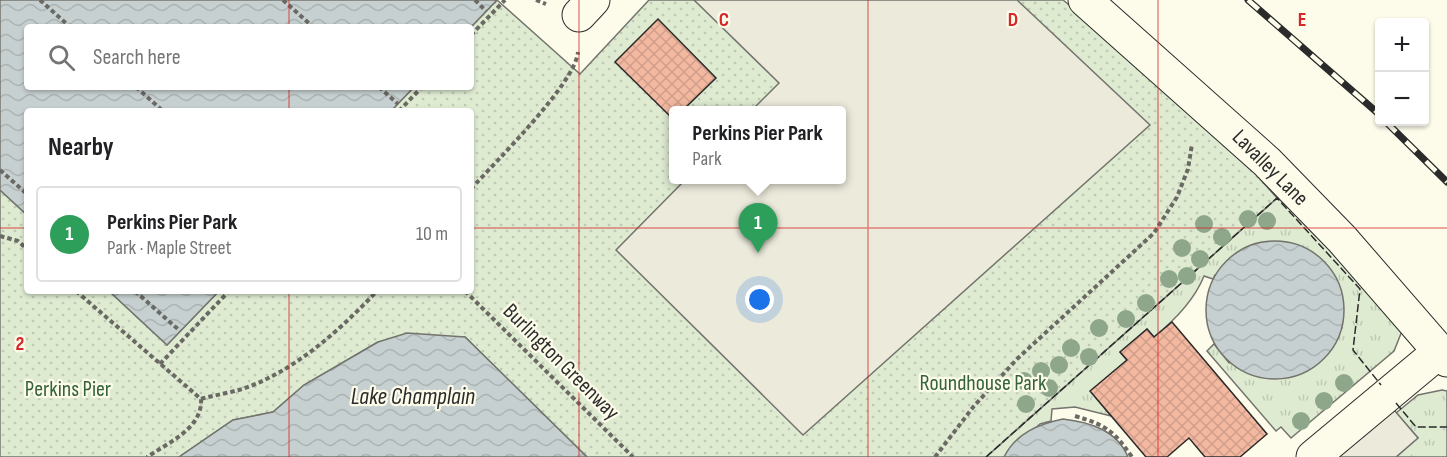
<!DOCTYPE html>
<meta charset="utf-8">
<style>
:root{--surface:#fff;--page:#f6f6f6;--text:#202124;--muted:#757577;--line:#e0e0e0;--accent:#db2777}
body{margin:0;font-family:"Sofia Sans Condensed",sans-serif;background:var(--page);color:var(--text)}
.controls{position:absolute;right:18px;top:18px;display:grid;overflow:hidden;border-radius:6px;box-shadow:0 2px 4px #0004}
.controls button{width:54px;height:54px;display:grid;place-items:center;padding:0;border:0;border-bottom:2px solid var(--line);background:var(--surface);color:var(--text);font:30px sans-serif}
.you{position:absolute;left:760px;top:300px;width:21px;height:21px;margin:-15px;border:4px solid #fff;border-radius:50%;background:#1a73e8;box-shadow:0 0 0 9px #1a73e833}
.badge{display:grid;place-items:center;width:39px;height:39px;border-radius:50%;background:var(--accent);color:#fff;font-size:20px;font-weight:700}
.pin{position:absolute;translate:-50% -50px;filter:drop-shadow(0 2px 3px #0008)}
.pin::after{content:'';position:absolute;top:32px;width:21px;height:18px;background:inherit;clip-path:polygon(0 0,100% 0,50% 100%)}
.popup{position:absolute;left:669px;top:106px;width:177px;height:78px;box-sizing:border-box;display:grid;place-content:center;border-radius:6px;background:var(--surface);filter:drop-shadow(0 2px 4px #0005);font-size:20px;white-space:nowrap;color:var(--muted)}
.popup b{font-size:22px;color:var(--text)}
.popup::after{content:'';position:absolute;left:50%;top:100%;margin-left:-12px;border:12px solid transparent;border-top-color:var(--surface)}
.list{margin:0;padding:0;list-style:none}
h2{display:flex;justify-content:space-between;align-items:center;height:78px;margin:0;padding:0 24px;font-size:26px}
h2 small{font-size:20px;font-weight:400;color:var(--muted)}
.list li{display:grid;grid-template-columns:39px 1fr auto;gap:18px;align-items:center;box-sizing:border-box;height:96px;margin:0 12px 12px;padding:0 12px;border:2px solid var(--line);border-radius:6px}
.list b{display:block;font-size:22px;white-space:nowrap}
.list p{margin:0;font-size:20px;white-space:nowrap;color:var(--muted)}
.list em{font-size:20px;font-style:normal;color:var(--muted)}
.icon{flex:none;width:33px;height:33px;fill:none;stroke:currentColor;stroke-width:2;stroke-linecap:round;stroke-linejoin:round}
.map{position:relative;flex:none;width:1447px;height:457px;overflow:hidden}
.search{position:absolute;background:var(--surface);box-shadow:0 2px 4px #0004;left:24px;top:24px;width:450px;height:66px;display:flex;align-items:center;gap:15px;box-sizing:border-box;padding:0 21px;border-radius:6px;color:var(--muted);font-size:22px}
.panel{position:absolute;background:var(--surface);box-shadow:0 2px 4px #0004;left:24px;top:108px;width:450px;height:186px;border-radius:6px}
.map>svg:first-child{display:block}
.grass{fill:url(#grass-tufts);stroke:#74746e;stroke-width:1.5}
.park{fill:url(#park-dots);stroke:#74746e;stroke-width:1.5;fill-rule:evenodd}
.parking{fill:#eceadb;stroke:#74746e;stroke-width:1.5}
.water{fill:url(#water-waves);stroke:#74746e;stroke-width:1.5}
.building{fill:url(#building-cross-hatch);stroke:#2b2b2b;stroke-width:1.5}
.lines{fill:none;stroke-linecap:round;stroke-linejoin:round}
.minor-casing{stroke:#2b2b2b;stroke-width:35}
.path{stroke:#6a6964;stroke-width:4;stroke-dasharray:4.5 3;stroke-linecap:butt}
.minor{stroke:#fdfbea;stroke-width:33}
.rail-casing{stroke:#2b2b2b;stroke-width:7}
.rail{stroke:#fdfbea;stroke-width:4.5;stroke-dasharray:14;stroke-linecap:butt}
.fence{stroke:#2b2b2b;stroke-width:1.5;stroke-dasharray:8 3;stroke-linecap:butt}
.tree{fill:#8ea78a}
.grid{fill:none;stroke:#d62828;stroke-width:1.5;stroke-opacity:0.55}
.labels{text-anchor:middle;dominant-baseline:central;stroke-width:4.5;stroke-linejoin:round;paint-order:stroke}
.street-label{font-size:22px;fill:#2b2b2b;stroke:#fdfbea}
.park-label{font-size:22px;fill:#34623c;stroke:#fdfbea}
.water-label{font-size:24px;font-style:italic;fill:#2b2b2b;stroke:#fdfbea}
.grid-label{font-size:20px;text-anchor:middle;font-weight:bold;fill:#d62828;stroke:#fdfbea;stroke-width:4.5;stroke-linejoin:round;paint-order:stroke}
</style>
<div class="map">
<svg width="1447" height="457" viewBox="0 0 1447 457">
<defs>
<pattern id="grass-tufts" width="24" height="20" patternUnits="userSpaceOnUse" patternTransform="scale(1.5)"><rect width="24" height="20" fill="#deebd1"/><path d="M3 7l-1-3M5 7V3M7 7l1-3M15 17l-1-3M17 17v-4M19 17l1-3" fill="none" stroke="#bfcab4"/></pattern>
<pattern id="park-dots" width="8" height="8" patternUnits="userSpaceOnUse" patternTransform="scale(1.5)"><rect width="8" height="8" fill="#deebd1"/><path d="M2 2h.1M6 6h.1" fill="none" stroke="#bfcab4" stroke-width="1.8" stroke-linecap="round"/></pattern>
<pattern id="water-waves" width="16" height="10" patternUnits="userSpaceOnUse" patternTransform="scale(1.5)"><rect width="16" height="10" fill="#c7d0d0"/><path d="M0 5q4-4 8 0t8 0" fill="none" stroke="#abb3b3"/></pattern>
<pattern id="building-cross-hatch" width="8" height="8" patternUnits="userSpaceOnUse" patternTransform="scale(1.5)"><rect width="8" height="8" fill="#f2b8a0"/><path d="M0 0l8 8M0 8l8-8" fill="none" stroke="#d09e8a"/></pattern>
</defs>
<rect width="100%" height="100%" fill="#fdfbea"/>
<!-- grass -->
<g class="grass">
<path d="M 1290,190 L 1404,326 L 1394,351 L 1291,438 L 1281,427 L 1276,431 L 1207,351 L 1214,344 L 1229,363 L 1342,328 C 1345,291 1338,276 1312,252 L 1215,275 L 1213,279 L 1204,276 C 1194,301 1175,320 1154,337 L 1147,329 L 1120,352 L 1127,360 L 1091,391 L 1111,416 L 1075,407 L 1052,409 L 1051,421 L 1040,424 L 1004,457 L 986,457 L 1277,198 Z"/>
<path d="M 1442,390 L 1447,391 L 1447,457 L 1396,457 L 1418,438 L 1396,413 L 1418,395 Z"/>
</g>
<!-- park -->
<path class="park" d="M 497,0 L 580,74 L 649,0 L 1063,0 L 1203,114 L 1277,198 L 986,457 L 587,457 L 465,337 L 378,342 L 304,385 L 273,412 L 233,420 L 179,457 L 0,457 L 0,190 L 27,215 L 27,291 L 109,291 L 167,345 L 219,291 L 471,291 L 471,111 L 391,111 L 414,87 L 471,87 L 471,27 ZM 674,110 L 842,110 L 842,180 L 674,180 Z"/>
<!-- parking -->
<g class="parking">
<path d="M 694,0 L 1017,0 L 1150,125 L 803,435 L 616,250 L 685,180 L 842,180 L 842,110 L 752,110 L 779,83 Z"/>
<path d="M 1383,397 L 1418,438 L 1396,457 L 1328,457 Z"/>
</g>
<!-- water -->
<g class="water">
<path d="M 0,0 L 497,0 L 471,27 L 27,27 L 27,87 L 414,87 L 391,111 L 27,111 L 27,215 L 0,190 Z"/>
<circle cx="1275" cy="310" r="69"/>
<path d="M 109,291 L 219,291 L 167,345 Z"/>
<path d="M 407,333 L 465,337 L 587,457 L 179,457 L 233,420 L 273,412 L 304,385 L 378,342 Z"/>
<path d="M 1063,419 C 1089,422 1117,430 1128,457 L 1004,457 C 1016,433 1039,424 1063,419 Z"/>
</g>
<!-- building -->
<g class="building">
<path d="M 658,19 L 716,78 L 683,110 L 674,110 L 674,120 L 615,62 Z"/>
<path d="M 1172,322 L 1267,434 L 1240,457 L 1205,457 L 1189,438 L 1167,457 L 1146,457 L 1090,391 L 1127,360 L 1120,352 L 1147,329 L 1154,337 Z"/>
</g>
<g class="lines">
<!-- minor casing -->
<g class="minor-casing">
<g id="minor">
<path d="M 1085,0 L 1267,162 L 1342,239 L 1447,360"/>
<path d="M 579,15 L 593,0"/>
<path d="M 1313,457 L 1439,352"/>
</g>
</g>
<!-- path -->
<g class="path">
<path d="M 40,0 L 70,27"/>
<path d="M 283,0 L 313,27"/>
<path d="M 475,0 L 486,11"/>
<path d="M 536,0 L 546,4"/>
<path d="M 471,35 L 505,0"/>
<path d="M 136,87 L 163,111"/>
<path d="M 379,87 L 398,104"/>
<path d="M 399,111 L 422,87"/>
<path d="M 0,170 L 27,194"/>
<path d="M 471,189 C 495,162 575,84 578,52"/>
<path d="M 0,236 L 18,241 L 27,249"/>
<path d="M 76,291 L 201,399 C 203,428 168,443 147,457"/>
<path d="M 135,291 L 180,331"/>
<path d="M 465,291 L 633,457"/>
<path d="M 160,364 L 229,291"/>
<path d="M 201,399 C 215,395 229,393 242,389 C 294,372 340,330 377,291"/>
<path d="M 1075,416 C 1106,425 1114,431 1132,457"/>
<path d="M 935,457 L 974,406 L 1017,359 L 1154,233 L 1177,197 L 1188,169 L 1192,144"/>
</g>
<!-- minor -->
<use href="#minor" class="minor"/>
<!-- rail casing -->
<g class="rail-casing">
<g id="rail">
<path d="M 1248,0 L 1380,115"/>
<path d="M 1386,122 L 1447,182"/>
</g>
</g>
<!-- rail -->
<use href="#rail" class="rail"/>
<!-- fence -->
<g class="fence">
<path d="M 1396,403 L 1416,427 L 1447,427"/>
<path d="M 986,457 L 1277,198 L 1360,289 L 1353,350 L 1381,385"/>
</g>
</g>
<!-- trees -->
<g class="tree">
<circle cx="1248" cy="219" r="9"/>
<circle cx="1267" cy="221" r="9"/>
<circle cx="1204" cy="224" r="9"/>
<circle cx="1222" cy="237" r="9"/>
<circle cx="1182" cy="248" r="9"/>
<circle cx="1200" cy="259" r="9"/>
<circle cx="1187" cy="276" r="9"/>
<circle cx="1169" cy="279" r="9"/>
<circle cx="1146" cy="303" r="9"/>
<circle cx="1126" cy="319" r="9"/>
<circle cx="1099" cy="328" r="9"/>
<circle cx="1071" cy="348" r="9"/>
<circle cx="1089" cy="357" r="9"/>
<circle cx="1059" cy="365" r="9"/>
<circle cx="1041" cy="371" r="9"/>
<circle cx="1024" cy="381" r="9"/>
<circle cx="1344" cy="383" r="9"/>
<circle cx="1049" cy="388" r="9"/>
<circle cx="1324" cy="401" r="9"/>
<circle cx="1026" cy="404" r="9"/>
<circle cx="1301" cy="421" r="9"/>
</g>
<!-- grid -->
<path class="grid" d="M 289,0 L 289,27M 579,0 L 579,457M 868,0 L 868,457M 1158,0 L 1158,457M 289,87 L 289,111M 0,228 L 27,228M 471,228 L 1447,228M 289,291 L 289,457"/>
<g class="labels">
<!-- street labels -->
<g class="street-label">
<text transform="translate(1270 168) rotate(45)">Lavalley Lane</text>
<text transform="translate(561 362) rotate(45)">Burlington Greenway</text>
</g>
<!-- park labels -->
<g class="park-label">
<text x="983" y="383">Roundhouse Park</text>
<text x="68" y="389">Perkins Pier</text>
</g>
<!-- water labels -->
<g class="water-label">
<text x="413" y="396">Lake Champlain</text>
</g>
</g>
<g class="grid-label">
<text x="724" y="26">C</text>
<text x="1013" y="26">D</text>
<text x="1302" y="26">E</text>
<text x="20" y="350">2</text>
</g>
</svg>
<div class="controls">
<button>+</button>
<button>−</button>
</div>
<div class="you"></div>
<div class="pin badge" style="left:758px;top:253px;background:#2e9e5b">1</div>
<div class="popup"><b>Perkins Pier Park</b>Park</div>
<div class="search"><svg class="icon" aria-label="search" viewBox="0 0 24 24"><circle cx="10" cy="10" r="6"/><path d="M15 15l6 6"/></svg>Search here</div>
<section class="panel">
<h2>Nearby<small></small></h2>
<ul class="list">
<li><span class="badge" style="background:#2e9e5b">1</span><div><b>Perkins Pier Park</b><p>Park · Maple Street</p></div><em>10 m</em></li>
</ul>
</section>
</div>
